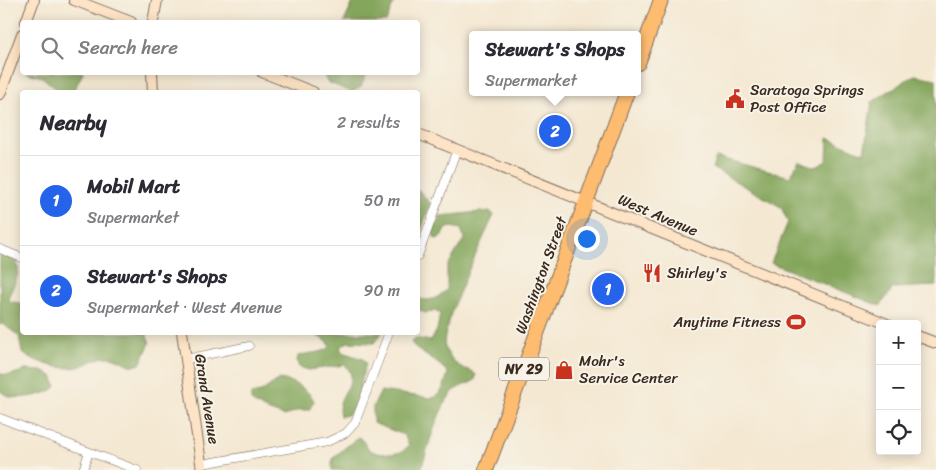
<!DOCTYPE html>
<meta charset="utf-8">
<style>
:root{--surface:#fff;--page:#f2f2f3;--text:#2b2b33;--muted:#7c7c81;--line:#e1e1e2;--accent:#2563eb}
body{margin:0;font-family:Sriracha,sans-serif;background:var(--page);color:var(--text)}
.controls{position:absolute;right:15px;bottom:15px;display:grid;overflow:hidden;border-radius:5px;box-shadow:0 2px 12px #0003}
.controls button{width:45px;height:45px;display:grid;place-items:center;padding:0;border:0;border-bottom:1px solid var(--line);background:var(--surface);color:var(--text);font:25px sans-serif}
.you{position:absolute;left:586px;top:238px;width:18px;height:18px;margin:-12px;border:4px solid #fff;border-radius:50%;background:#1a73e8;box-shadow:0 0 0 8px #1a73e833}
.badge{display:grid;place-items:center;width:32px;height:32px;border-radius:50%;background:var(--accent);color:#fff;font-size:16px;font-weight:700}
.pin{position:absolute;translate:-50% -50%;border:2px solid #fff;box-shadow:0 1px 5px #0006}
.popup{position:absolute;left:469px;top:31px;width:172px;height:65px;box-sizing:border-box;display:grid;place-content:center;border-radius:5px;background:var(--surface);filter:drop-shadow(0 1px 4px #0005);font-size:16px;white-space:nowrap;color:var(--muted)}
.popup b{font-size:19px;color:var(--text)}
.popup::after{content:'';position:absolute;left:50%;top:100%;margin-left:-10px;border:10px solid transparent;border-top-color:var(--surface)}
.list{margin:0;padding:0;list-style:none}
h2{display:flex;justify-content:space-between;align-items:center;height:65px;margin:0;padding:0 20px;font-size:21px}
h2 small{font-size:16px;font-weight:400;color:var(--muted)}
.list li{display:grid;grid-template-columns:32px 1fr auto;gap:15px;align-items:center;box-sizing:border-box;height:90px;padding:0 20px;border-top:1px solid var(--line)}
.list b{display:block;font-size:19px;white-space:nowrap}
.list p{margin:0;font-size:16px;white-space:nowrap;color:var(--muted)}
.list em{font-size:16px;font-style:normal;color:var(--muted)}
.icon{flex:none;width:28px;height:28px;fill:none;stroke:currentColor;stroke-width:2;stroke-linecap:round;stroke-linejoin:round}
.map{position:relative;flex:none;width:936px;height:470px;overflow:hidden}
.search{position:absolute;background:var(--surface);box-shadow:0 2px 12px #0003;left:20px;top:20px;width:400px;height:55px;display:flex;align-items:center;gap:12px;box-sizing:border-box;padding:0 18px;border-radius:5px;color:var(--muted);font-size:19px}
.panel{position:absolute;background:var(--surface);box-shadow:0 2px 12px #0003;left:20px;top:90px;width:400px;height:245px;border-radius:5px}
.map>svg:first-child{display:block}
.forest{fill:#84a65b;stroke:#60683c}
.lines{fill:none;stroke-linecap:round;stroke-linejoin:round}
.street-casing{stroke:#7c6c5d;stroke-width:9}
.secondary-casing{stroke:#7c6c5d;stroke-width:12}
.highway-casing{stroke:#7c6c5d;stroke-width:16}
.street{stroke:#fff;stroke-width:8}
.secondary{stroke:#fee4c6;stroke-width:10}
.highway{stroke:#fdbc70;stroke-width:14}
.labels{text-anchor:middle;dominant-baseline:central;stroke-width:4;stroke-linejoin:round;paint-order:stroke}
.shield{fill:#f7f3e8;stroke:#73665b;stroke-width:1}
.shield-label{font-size:14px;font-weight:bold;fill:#3b2a1e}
.poi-label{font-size:15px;fill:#3b2a1e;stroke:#f7f3e8;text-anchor:start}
.street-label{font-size:15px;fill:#3b2a1e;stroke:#f7f3e8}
</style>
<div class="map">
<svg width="936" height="470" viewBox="0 0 936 470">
<rect width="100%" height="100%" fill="#f7f3e8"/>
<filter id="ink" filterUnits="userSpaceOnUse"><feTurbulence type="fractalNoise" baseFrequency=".02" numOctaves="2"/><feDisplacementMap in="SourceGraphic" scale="10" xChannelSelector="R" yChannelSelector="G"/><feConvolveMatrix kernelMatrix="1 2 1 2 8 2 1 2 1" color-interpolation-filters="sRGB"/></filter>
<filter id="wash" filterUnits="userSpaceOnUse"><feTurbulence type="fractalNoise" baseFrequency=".0096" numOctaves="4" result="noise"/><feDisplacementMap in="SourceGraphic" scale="20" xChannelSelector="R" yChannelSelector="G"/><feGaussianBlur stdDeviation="1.12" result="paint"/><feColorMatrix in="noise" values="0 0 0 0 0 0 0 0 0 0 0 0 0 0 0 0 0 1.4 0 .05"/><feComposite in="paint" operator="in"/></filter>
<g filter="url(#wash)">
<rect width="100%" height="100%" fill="#f4e8d2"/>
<!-- forest -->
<g class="forest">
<path d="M 354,0 L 395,0 L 386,22 L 344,22 Z"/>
<path d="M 26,73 L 83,72 L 83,73 L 73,92 L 60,92 L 42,77 Z"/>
<path d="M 323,73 L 323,72 L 367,73 L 361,87 L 352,92 L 327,82 Z"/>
<path d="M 914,75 L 936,79 L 936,286 L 893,288 L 880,306 L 771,263 L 788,222 L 781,207 L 712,168 L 716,157 L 790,177 L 799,161 L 816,167 L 827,161 L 828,138 L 864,153 L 872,102 Z"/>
<path d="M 418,189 L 430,203 L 418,241 Z"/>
<path d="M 490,211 L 494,215 C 484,237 438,331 445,348 C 447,354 457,366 463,368 C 469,371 471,369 476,375 L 475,380 C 468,385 460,385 454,391 C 439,405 427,450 421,470 L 332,470 L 332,462 L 334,457 L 358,437 C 364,440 364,445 369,449 C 376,456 393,454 402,452 L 409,445 L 404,435 L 373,423 L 373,407 L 381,391 L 430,398 L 436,397 L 443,389 L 448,373 C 438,360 417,353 411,342 L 415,338 L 431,341 L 437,330 L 440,314 L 436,311 L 425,313 L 418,309 L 418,298 C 429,303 439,298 447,289 L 447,267 L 464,239 L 461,229 L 451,227 L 446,229 L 440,238 L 435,239 L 433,233 L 440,216 Z"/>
<path d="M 0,252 C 29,262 17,277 8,298 L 10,302 L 22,303 L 22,332 L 146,333 L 150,343 L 140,364 C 128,370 120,356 107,357 C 96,357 88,365 78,367 C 61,371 36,362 22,353 L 19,336 L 3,324 L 0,325 Z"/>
<path d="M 318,333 L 382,333 L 374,343 L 348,342 L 340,347 L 342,352 L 363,359 L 366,363 C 362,376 358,404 350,413 C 348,416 344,416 340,416 C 334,393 363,383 345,365 L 309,370 L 299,367 L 297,362 L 298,356 C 308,352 323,354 330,347 L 328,342 L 319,337 Z"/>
<path d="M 26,370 L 42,371 L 52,376 L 56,386 C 51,395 20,399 11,397 C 7,396 3,393 0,391 L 0,374 L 10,375 Z"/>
<path d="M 279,379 C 291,380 310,390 314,401 L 309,410 L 299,410 L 284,416 L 264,409 L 251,401 L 251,394 L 261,392 Z"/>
</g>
</g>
<g filter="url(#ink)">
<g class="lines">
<!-- street casing -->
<g class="street-casing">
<g id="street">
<path d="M 0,249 L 22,258"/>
<path d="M 418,256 L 457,149"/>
<path d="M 186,359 L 249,346"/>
<path d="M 0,418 L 137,470"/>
<path d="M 202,464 L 327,442 L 346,433 L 355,423 L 389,332"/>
<path d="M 83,470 L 89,452"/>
</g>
</g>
<!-- secondary casing -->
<g class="secondary-casing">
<g id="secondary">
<path d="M 74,0 L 131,22"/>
<path d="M 26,22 L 34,0"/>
<path d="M 153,22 L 157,0"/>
<path d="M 152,72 L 153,92"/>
<path d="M 262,72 L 313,92"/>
<path d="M 0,94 L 22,34"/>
<path d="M 418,134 L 887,324"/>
<path d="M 182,332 L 202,470"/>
<path d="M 917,336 L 936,343"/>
</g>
</g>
<!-- highway casing -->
<g class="highway-casing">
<g id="highway">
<path d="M 638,63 L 661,0"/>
<path d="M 486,470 L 627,92"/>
</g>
</g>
<!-- street -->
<use href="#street" class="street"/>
<!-- secondary -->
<use href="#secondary" class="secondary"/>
<!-- highway -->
<use href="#highway" class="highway"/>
</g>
</g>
<!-- icons -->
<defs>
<g id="civic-bare" transform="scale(1.5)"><path d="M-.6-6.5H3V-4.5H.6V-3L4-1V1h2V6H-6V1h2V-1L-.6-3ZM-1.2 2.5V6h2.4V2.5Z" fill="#c8321e" stroke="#f7f3e8" stroke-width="2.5" paint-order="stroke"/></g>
<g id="restaurant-bare" transform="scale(1.5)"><path d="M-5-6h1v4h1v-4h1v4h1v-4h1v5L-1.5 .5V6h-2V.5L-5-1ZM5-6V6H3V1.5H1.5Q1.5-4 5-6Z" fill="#c8321e" stroke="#f7f3e8" stroke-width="2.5" paint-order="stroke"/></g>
<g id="stadium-bare" transform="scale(1.5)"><path d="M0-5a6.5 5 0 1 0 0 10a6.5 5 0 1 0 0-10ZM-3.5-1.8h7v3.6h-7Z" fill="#c8321e" stroke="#f7f3e8" stroke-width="2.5" paint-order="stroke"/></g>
<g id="shop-bare" transform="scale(1.5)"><path d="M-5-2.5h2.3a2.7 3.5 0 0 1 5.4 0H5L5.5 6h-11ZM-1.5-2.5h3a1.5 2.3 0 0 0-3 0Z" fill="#c8321e" stroke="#f7f3e8" stroke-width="2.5" paint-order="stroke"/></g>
</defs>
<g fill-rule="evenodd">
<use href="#civic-bare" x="735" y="99"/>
<use href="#restaurant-bare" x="652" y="273"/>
<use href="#stadium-bare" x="796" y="322"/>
<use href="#shop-bare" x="564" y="370"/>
</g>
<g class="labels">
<!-- shield labels -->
<rect class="shield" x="499" y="357.5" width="50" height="23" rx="4"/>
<g class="shield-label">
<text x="524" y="369">NY 29</text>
</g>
<!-- poi labels -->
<g class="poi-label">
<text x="750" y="90">Saratoga Springs<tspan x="750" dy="17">Post Office</tspan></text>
<text x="667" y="273">Shirley's</text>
<text x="781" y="322" text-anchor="end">Anytime Fitness</text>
<text x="579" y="361">Mohr's<tspan x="579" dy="17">Service Center</tspan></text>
</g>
<!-- street labels -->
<g class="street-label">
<text transform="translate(658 215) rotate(23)">West Avenue</text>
<text transform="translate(541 275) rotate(-70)">Washington Street</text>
<text transform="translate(207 399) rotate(81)">Grand Avenue</text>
</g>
</g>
</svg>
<div class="controls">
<button>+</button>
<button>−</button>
<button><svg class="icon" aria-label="locate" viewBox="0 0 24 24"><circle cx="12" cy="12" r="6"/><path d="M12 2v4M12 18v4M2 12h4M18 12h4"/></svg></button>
</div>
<div class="you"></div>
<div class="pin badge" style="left:608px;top:289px">1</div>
<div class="pin badge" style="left:555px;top:131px">2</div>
<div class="popup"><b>Stewart's Shops</b>Supermarket</div>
<div class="search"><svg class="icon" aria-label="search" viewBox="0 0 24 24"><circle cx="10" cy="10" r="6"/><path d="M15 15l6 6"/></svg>Search here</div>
<section class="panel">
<h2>Nearby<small>2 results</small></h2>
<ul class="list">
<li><span class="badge">1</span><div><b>Mobil Mart</b><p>Supermarket</p></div><em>50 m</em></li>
<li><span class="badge">2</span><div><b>Stewart's Shops</b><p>Supermarket · West Avenue</p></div><em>90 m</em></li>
</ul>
</section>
</div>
